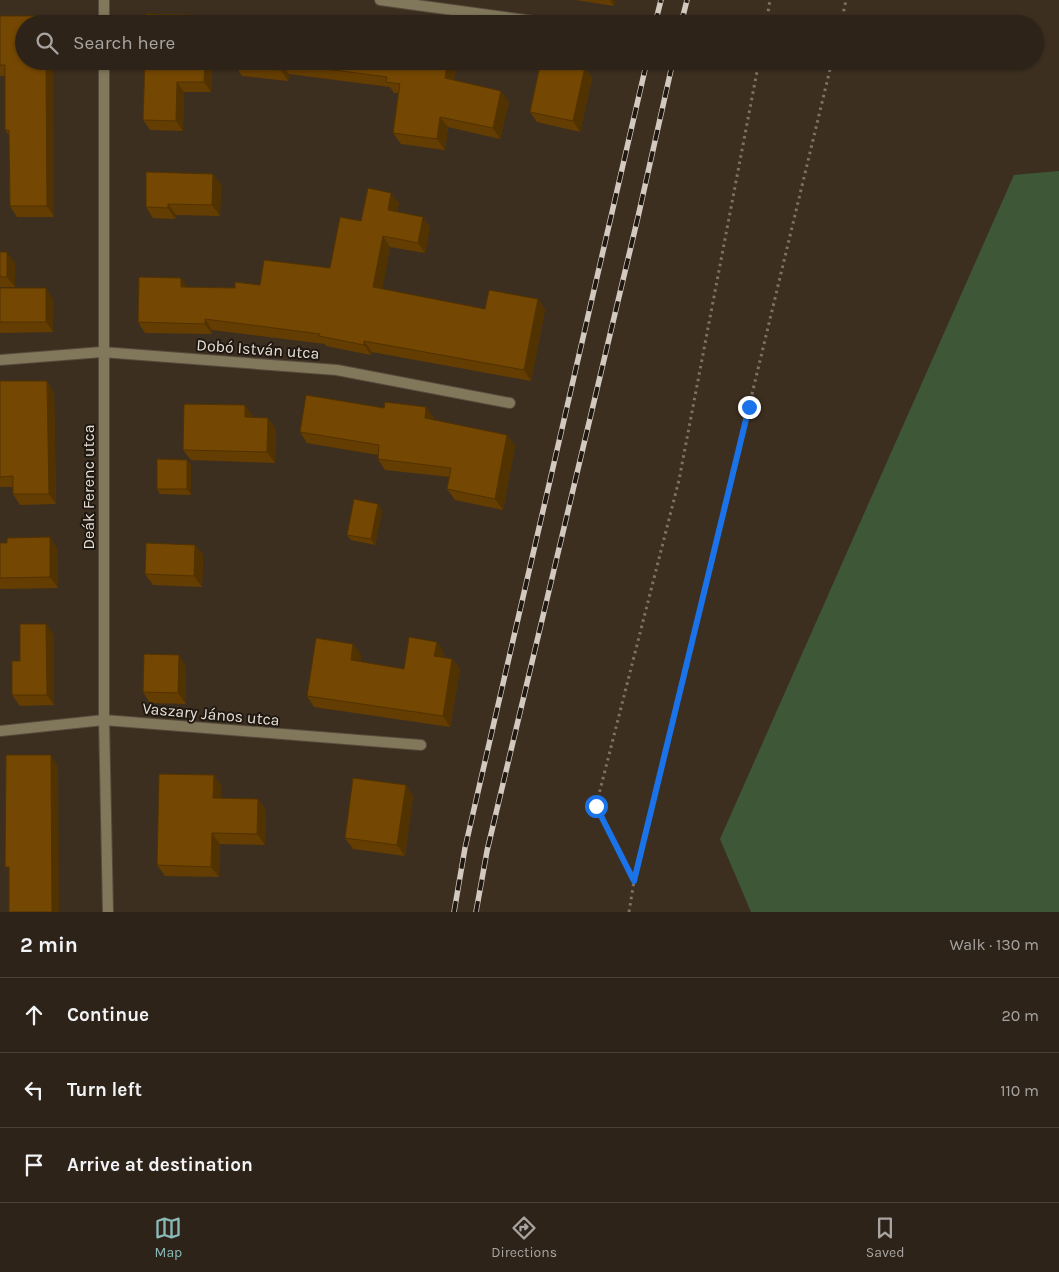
<!DOCTYPE html>
<meta charset="utf-8">
<style>
:root{--surface:#2e2318;--page:#3a2f25;--text:#f1f3f6;--muted:#a7a4a2;--line:#494037;--accent:#8bbbb9}
body{margin:0;font-family:Karla,sans-serif;background:var(--page);color:var(--text)}
.stop{position:absolute;width:15px;height:15px;margin:-11px;border:4px solid #1a73e8;border-radius:50%;background:#fff}
.stop.end{background:#1a73e8;border-color:#fff;box-shadow:0 1px 5px #0008}
.list{margin:0;padding:0;list-style:none}
h2{display:flex;justify-content:space-between;align-items:center;height:65px;margin:0;padding:0 20px;font-size:21px}
h2 small{font-size:16px;font-weight:400;color:var(--muted)}
.list li{display:grid;grid-template-columns:32px 1fr auto;gap:15px;align-items:center;box-sizing:border-box;height:75px;padding:0 20px;border-top:1px solid var(--line)}
.list b{display:block;font-size:19px;white-space:nowrap}
.list em{font-size:16px;font-style:normal;color:var(--muted)}
.icon{flex:none;width:28px;height:28px;fill:none;stroke:currentColor;stroke-width:2;stroke-linecap:round;stroke-linejoin:round}
.map{position:relative;flex:none;width:1059px;height:912px;overflow:hidden}
.search{position:absolute;background:var(--surface);box-shadow:0 1px 4px #0004;left:15px;right:15px;top:15px;height:55px;display:flex;align-items:center;gap:12px;box-sizing:border-box;padding:0 18px;border-radius:28px;color:var(--muted);font-size:19px}
.sheet{height:290px;background:var(--surface)}
nav{display:flex;justify-content:space-around;align-items:center;box-sizing:border-box;height:70px;border-top:1px solid var(--line);background:var(--surface);font-size:14px;color:var(--muted)}
nav a{display:grid;justify-items:center;gap:2px}
nav .on{color:var(--accent)}
.map>svg:first-child{display:block}
.green{fill:#3e5737}
.lines{fill:none;stroke-linecap:round;stroke-linejoin:round}
.street-casing{stroke:#584b3d;stroke-width:12}
.path{stroke:#7e7265;stroke-width:3;stroke-dasharray:2.5 4;stroke-linecap:butt}
.street{stroke:#81785b;stroke-width:10}
.rail-casing{stroke:#d3c9bf;stroke-width:5.5}
.rail{stroke:#1f1912;stroke-width:4;stroke-dasharray:11;stroke-linecap:butt}
.wall{fill:#643d02}
.shaded-wall{fill:#513201}
.building{fill:#744702;stroke:#513201}
.route{stroke:#1a73e8;stroke-width:6}
.labels{text-anchor:middle;dominant-baseline:central;stroke-width:4;stroke-linejoin:round;paint-order:stroke}
.street-label{font-size:16px;fill:#e8dfd6;stroke:#1f1912}
</style>
<div class="map">
<svg width="1059" height="912" viewBox="0 0 1059 912">
<rect width="100%" height="100%" fill="#3d2f20"/>
<!-- green -->
<path class="green" d="M 1059,171 L 1059,912 L 751,912 L 720,839 L 1014,175 Z"/>
<g class="lines">
<!-- street casing -->
<g class="street-casing">
<g id="street">
<path d="M 380,0 L 555,24"/>
<path d="M 104,24 L 104,0"/>
<path d="M 104,61 L 104,720 L 108,912"/>
<path d="M 0,360 L 102,352 L 337,370 L 510,403"/>
<path d="M 0,731 L 104,720 L 421,745"/>
</g>
</g>
<!-- path -->
<g class="path">
<path d="M 766,24 L 770,0"/>
<path d="M 841,24 L 846,0"/>
<path d="M 635,881 L 832,61"/>
<path d="M 629,912 L 634,881 L 596,806 L 679,480 L 759,61"/>
</g>
<!-- street -->
<use href="#street" class="street"/>
<!-- rail casing -->
<g class="rail-casing">
<g id="rail">
<path d="M 655,24 L 661,0"/>
<path d="M 681,24 L 687,0"/>
<path d="M 454,912 L 465,848 L 647,61"/>
<path d="M 476,912 L 487,851 L 638,217 L 673,61"/>
</g>
</g>
<!-- rail -->
<use href="#rail" class="rail"/>
</g>
<!-- wall -->
<g class="wall">
<path d="M 575,0 L 615,0 L 614,6 Z"/>
<path d="M 0,16 L 54,217 L 17,217 L 10,206 L 9,135 L 5,130 L 5,76 L 0,76 Z"/>
<path d="M 145,61 L 212,67 L 211,92 L 184,92 L 183,131 L 150,130 L 143,120 Z"/>
<path d="M 235,61 L 456,61 L 454,80 L 509,102 L 500,139 L 448,127 L 445,150 L 401,144 L 393,133 L 398,93 L 394,93 L 390,87 L 289,74 L 288,81 L 242,76 L 235,65 Z"/>
<path d="M 541,61 L 577,61 L 580,66 L 585,67 L 592,78 L 580,132 L 537,122 L 530,112 Z"/>
<path d="M 221,184 L 220,216 L 176,215 L 175,219 L 153,218 L 146,207 Z"/>
<path d="M 399,203 L 397,212 L 423,217 L 430,227 L 425,253 L 390,247 L 382,289 L 485,309 L 538,299 L 545,310 L 531,381 L 372,352 L 371,355 L 326,346 L 325,344 L 212,330 L 212,334 L 145,333 L 138,322 L 181,278 L 187,287 L 235,288 L 260,285 L 330,268 L 361,221 Z"/>
<path d="M 0,252 L 15,263 L 15,287 L 0,287 Z"/>
<path d="M 0,288 L 53,299 L 53,332 L 0,333 Z"/>
<path d="M 0,381 L 54,392 L 56,504 L 20,505 L 13,494 L 13,487 L 0,487 Z"/>
<path d="M 245,405 L 253,416 L 253,418 L 276,429 L 275,463 L 191,460 L 183,450 Z"/>
<path d="M 434,418 L 433,420 L 507,435 L 515,446 L 503,510 L 455,500 L 447,489 L 450,477 L 385,470 L 378,459 L 378,455 L 307,443 L 300,432 Z"/>
<path d="M 187,460 L 191,465 L 191,495 L 160,494 L 157,489 Z"/>
<path d="M 382,510 L 375,545 L 351,540 L 347,535 Z"/>
<path d="M 0,543 L 57,548 L 58,588 L 0,589 Z"/>
<path d="M 195,545 L 203,555 L 202,587 L 153,585 L 145,574 Z"/>
<path d="M 54,635 L 54,705 L 20,706 L 12,695 L 20,661 Z"/>
<path d="M 353,644 L 361,655 L 360,662 L 404,669 L 444,652 L 443,657 L 452,659 L 460,669 L 450,727 L 314,707 L 307,696 Z"/>
<path d="M 186,666 L 186,704 L 150,703 L 143,692 Z"/>
<path d="M 214,775 L 221,786 L 221,798 L 258,799 L 266,810 L 265,845 L 220,844 L 219,877 L 165,876 L 157,865 Z"/>
<path d="M 406,785 L 413,796 L 405,856 L 353,849 L 345,838 Z"/>
</g>
<!-- shaded-wall -->
<g class="shaded-wall">
<path d="M 610,0 L 615,0 L 614,6 Z"/>
<path d="M 193,15 L 199,24 L 192,24 Z"/>
<path d="M 45,16 L 50,24 L 45,24 Z"/>
<path d="M 46,61 L 53,61 L 54,217 L 47,206 Z"/>
<path d="M 205,61 L 208,61 L 212,67 L 211,92 L 204,82 Z"/>
<path d="M 447,61 L 456,61 L 453,89 L 445,78 Z"/>
<path d="M 571,61 L 577,61 L 580,66 L 570,64 Z"/>
<path d="M 281,63 L 289,74 L 288,81 L 281,70 Z"/>
<path d="M 585,67 L 592,78 L 580,132 L 573,121 Z"/>
<path d="M 177,82 L 184,92 L 183,131 L 176,121 Z"/>
<path d="M 501,91 L 509,102 L 500,139 L 493,128 Z"/>
<path d="M 440,117 L 448,127 L 445,150 L 437,139 Z"/>
<path d="M 213,174 L 221,184 L 220,216 L 212,205 Z"/>
<path d="M 391,193 L 399,203 L 395,221 L 388,210 Z"/>
<path d="M 168,204 L 176,215 L 175,219 L 168,208 Z"/>
<path d="M 423,217 L 430,227 L 425,253 L 418,243 Z"/>
<path d="M 383,236 L 390,247 L 381,297 L 373,287 Z"/>
<path d="M 7,252 L 15,263 L 15,287 L 7,277 Z"/>
<path d="M 181,278 L 189,289 L 181,287 Z"/>
<path d="M 46,288 L 53,299 L 53,332 L 46,322 Z"/>
<path d="M 538,299 L 545,310 L 531,381 L 524,370 Z"/>
<path d="M 205,319 L 212,330 L 212,334 L 205,324 Z"/>
<path d="M 364,341 L 372,352 L 371,355 L 364,345 Z"/>
<path d="M 47,381 L 54,392 L 56,504 L 49,494 Z"/>
<path d="M 245,405 L 253,416 L 252,428 L 245,417 Z"/>
<path d="M 426,407 L 434,418 L 432,429 L 425,418 Z"/>
<path d="M 268,418 L 276,429 L 275,463 L 267,452 Z"/>
<path d="M 507,435 L 515,446 L 503,510 L 495,499 Z"/>
<path d="M 187,460 L 191,465 L 191,495 L 187,489 Z"/>
<path d="M 378,504 L 382,510 L 375,545 L 371,539 Z"/>
<path d="M 50,537 L 57,548 L 58,588 L 50,577 Z"/>
<path d="M 195,545 L 203,555 L 202,587 L 194,576 Z"/>
<path d="M 46,624 L 54,635 L 54,705 L 47,695 Z"/>
<path d="M 437,642 L 444,652 L 442,667 L 434,656 Z"/>
<path d="M 353,644 L 361,655 L 358,671 L 351,660 Z"/>
<path d="M 179,655 L 186,666 L 186,704 L 178,693 Z"/>
<path d="M 452,659 L 460,669 L 450,727 L 443,716 Z"/>
<path d="M 51,755 L 58,766 L 59,912 L 52,912 Z"/>
<path d="M 214,775 L 221,786 L 221,809 L 213,798 Z"/>
<path d="M 406,785 L 413,796 L 405,856 L 397,845 Z"/>
<path d="M 258,799 L 266,810 L 265,845 L 257,834 Z"/>
<path d="M 212,833 L 220,844 L 219,877 L 211,867 Z"/>
</g>
<!-- building -->
<g class="building">
<path d="M 146,14 L 193,15 L 192,24 L 146,24 Z"/>
<path d="M 0,16 L 45,16 L 45,24 L 24,24 L 24,61 L 46,61 L 47,206 L 10,206 L 9,130 L 5,130 L 5,65 L 0,65 Z"/>
<path d="M 239,20 L 272,24 L 239,24 Z"/>
<path d="M 321,21 L 340,24 L 320,24 Z"/>
<path d="M 145,61 L 205,61 L 204,82 L 177,82 L 176,121 L 143,120 Z"/>
<path d="M 235,61 L 447,61 L 445,78 L 501,91 L 493,128 L 440,117 L 437,139 L 393,133 L 400,84 L 386,82 L 387,77 L 281,63 L 281,70 L 235,65 Z"/>
<path d="M 541,61 L 571,61 L 570,64 L 585,67 L 573,121 L 530,112 Z"/>
<path d="M 146,172 L 213,174 L 212,205 L 168,204 L 168,208 L 146,207 Z"/>
<path d="M 368,188 L 391,193 L 388,210 L 423,217 L 418,243 L 383,236 L 373,287 L 485,309 L 489,290 L 538,299 L 524,370 L 364,341 L 364,345 L 319,336 L 320,334 L 205,319 L 205,324 L 138,322 L 139,277 L 181,278 L 181,287 L 235,288 L 235,282 L 260,285 L 264,260 L 330,268 L 340,217 L 361,221 Z"/>
<rect x="0" y="252" width="7" height="25"/>
<rect x="0" y="288" width="46" height="34"/>
<path d="M 0,381 L 47,381 L 49,494 L 13,494 L 13,476 L 0,477 Z"/>
<path d="M 306,395 L 384,408 L 385,402 L 426,407 L 425,418 L 507,435 L 495,499 L 447,489 L 451,468 L 378,459 L 379,445 L 300,432 Z"/>
<path d="M 184,404 L 245,405 L 245,417 L 268,418 L 267,452 L 183,450 Z"/>
<path d="M 157,459 L 187,460 L 187,489 L 157,489 Z"/>
<path d="M 354,499 L 378,504 L 371,539 L 347,535 Z"/>
<path d="M 50,537 L 50,577 L 0,578 L 0,543 L 7,543 L 7,538 Z"/>
<path d="M 146,543 L 195,545 L 194,576 L 145,574 Z"/>
<path d="M 20,624 L 46,624 L 47,695 L 12,695 L 12,661 L 20,661 Z"/>
<path d="M 409,637 L 437,642 L 434,656 L 452,659 L 443,716 L 307,696 L 316,638 L 353,644 L 351,660 L 404,669 Z"/>
<path d="M 144,654 L 179,655 L 178,693 L 143,692 Z"/>
<path d="M 6,755 L 51,755 L 52,912 L 9,912 L 9,867 L 5,867 Z"/>
<path d="M 159,774 L 214,775 L 213,798 L 258,799 L 257,834 L 212,833 L 211,867 L 157,865 Z"/>
<path d="M 353,778 L 406,785 L 397,845 L 345,838 Z"/>
</g>
<g class="lines">
<!-- route -->
<path class="route" d="M 596,806 L 634,881 L 749,407"/>
</g>
<g class="labels">
<!-- street labels -->
<g class="street-label">
<text transform="translate(258 349) rotate(4)">Dobó István utca</text>
<text transform="translate(88 487) rotate(-90)">Deák Ferenc utca</text>
<text transform="translate(211 714) rotate(5)">Vaszary János utca</text>
</g>
</g>
</svg>
<div class="stop" style="left:596px;top:806px"></div>
<div class="stop end" style="left:749px;top:407px"></div>
<div class="search"><svg class="icon" aria-label="search" viewBox="0 0 24 24"><circle cx="10" cy="10" r="6"/><path d="M15 15l6 6"/></svg>Search here</div>
</div>
<section class="sheet">
<h2>2 min<small>Walk · 130 m</small></h2>
<ul class="list">
<li><svg class="icon" aria-label="ahead" viewBox="0 0 24 24"><path d="M12 20V5M6 11l6-6 6 6"/></svg><div><b>Continue</b></div><em>20 m</em></li>
<li><svg class="icon" aria-label="left" viewBox="0 0 24 24"><path d="M17 20v-9H6M10 6l-5 5 5 5"/></svg><div><b>Turn left</b></div><em>110 m</em></li>
<li><svg class="icon" aria-label="arrive" viewBox="0 0 24 24"><path d="M6 21V4h12l-3 4 3 4H6"/></svg><div><b>Arrive at destination</b></div></li>
</ul>
</section>
<nav>
<a class="on"><svg class="icon" aria-label="map" viewBox="0 0 24 24"><path d="M3 6l6-2 6 2 6-2v14l-6 2-6-2-6 2zM9 4v14M15 6v14"/></svg>Map</a>
<a><svg class="icon" aria-label="directions" viewBox="0 0 24 24"><path d="M12 3l9 9-9 9-9-9zM9 14v-3h6M13 9l2 2-2 2"/></svg>Directions</a>
<a><svg class="icon" aria-label="saved" viewBox="0 0 24 24"><path d="M7 4h10v16l-5-4-5 4z"/></svg>Saved</a>
</nav>
